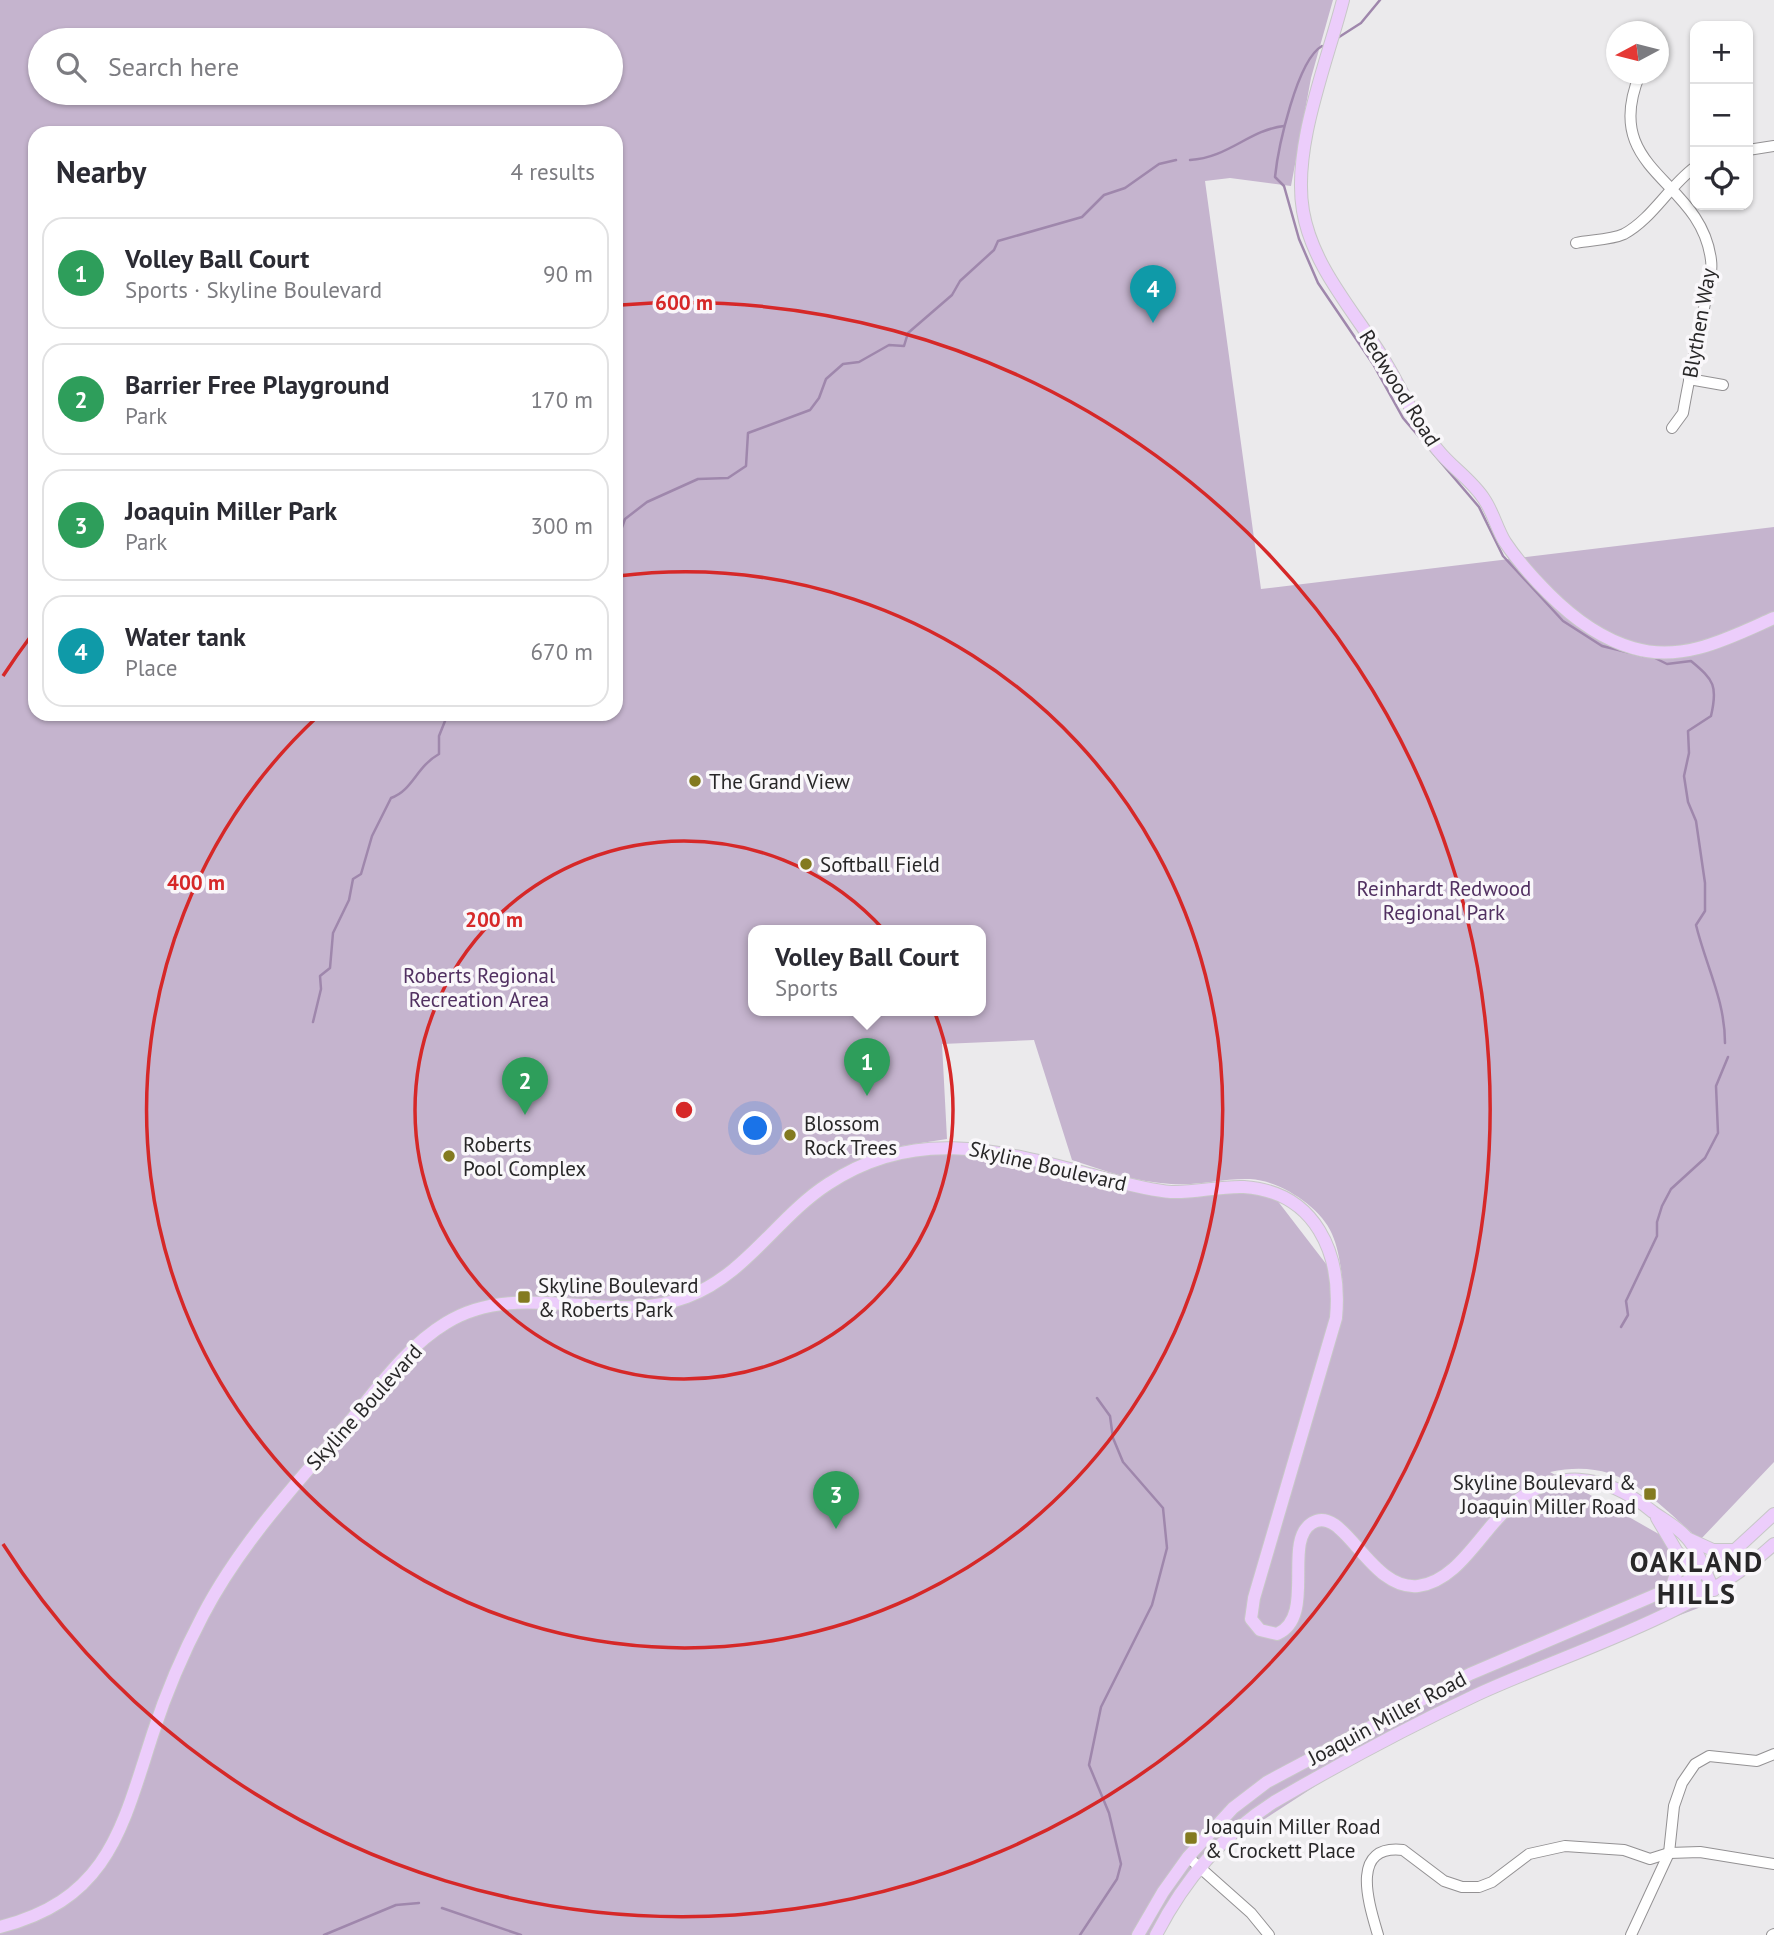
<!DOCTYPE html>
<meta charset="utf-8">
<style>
:root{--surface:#fff;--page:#f7f7f7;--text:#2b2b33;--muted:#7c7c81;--line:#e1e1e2;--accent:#db2777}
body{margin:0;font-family:"PT Sans",sans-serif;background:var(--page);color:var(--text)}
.controls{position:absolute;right:21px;top:21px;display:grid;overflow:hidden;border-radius:14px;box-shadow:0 2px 5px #0004}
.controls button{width:63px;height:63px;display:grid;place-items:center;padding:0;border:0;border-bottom:2px solid var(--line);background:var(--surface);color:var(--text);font:35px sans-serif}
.compass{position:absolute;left:1606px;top:21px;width:63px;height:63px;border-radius:50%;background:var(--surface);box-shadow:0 2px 5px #0004;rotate:263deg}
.you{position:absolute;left:756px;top:1129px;width:24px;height:24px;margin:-18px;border:5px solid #fff;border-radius:50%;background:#1a73e8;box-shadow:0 0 0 10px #1a73e833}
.badge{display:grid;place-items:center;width:46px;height:46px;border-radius:50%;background:var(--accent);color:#fff;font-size:23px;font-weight:700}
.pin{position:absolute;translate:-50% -58px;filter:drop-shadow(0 2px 4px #0008)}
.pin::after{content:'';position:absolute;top:37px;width:24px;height:21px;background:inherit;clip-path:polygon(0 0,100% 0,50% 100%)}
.popup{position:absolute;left:748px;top:925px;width:238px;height:91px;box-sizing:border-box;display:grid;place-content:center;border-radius:14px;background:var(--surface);filter:drop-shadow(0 2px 5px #0005);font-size:23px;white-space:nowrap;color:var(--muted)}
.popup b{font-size:26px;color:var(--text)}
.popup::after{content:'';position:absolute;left:50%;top:100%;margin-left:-14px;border:14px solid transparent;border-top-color:var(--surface)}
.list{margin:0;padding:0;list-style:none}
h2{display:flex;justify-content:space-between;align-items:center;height:91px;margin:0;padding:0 28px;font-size:30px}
h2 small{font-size:23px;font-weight:400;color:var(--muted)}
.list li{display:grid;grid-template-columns:46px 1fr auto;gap:21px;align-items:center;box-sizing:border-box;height:112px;margin:0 14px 14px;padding:0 14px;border:2px solid var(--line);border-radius:21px}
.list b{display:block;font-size:26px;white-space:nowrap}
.list p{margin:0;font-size:23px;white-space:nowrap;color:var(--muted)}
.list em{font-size:23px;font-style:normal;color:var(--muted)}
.icon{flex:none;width:38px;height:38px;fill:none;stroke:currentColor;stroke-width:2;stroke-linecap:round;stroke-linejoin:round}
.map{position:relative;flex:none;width:1774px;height:1935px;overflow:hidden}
.search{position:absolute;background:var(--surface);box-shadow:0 2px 5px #0004;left:28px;top:28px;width:595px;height:77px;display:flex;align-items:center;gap:18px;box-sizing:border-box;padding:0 24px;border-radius:38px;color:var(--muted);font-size:26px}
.panel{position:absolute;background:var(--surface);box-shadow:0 2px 5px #0004;left:28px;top:126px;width:595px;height:595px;border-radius:21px}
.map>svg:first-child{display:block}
.green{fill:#c5b4ce;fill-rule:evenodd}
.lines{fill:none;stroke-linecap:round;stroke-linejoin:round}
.stream{stroke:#9f87ac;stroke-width:2.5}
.minor-casing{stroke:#939193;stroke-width:12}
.major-casing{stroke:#c7c7c7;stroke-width:14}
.minor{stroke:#fff;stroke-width:10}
.major{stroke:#eccdfb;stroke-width:12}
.ring{fill:none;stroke:#d62828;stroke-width:3.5}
.poi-dot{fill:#837a20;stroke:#f9f7fa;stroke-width:2.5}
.labels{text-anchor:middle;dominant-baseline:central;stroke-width:7;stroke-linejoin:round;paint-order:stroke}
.street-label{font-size:21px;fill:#282728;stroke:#f9f7fa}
.poi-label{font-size:21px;fill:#282728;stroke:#f9f7fa;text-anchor:start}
.park-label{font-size:21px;fill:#513061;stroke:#f9f7fa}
.district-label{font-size:28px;font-weight:bold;letter-spacing:2px;fill:#282728;stroke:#f9f7fa}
.centre{fill:#d62828;stroke:#f9f7fa;stroke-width:3.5}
.ring-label{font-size:21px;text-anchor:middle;font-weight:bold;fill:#d62828;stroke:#f9f7fa;stroke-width:7;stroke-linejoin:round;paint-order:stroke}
</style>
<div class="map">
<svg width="1774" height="1935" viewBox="0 0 1774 1935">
<rect width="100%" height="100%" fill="#ebeaec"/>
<!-- green -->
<path class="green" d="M 0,0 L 1333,0 L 1311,78 L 1291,186 L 1230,178 L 1205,181 L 1261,589 L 1774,527 L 1774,1462 L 1700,1540 C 1650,1497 1621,1457 1550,1472 L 1685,1549 L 1714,1602 L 1576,1655 L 1452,1711 L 1337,1772 L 1220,1848 L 1187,1884 L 1159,1935 L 0,1935 ZM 40,40 L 611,40 L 611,93 L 40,93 ZM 35,133 L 616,133 L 616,714 L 35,714 ZM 753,930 L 981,930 L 981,1010 L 753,1010 ZM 1034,1040 L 1072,1160 C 1104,1171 1137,1182 1171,1184 C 1197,1186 1224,1178 1250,1179 C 1279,1180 1321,1207 1332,1234 C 1339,1250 1341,1268 1343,1286 L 1267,1187 L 1138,1186 L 946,1147 L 837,1156 L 947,1139 L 942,1044 Z"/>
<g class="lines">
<!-- stream -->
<g class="stream">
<path d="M 1336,39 L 1361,23 L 1380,0"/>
<path d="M 1322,46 C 1297,60 1278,148 1275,177 L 1284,186 L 1299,239 L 1318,283 L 1373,364 L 1403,418 L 1479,507 L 1503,556 L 1563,621 L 1602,646 L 1643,656"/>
<path d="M 1190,160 C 1228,158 1249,130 1284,126"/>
<path d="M 616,544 L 625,519 L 647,502 L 698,479 L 728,478 L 746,466 L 748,433 L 810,410 L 819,398 L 826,379 L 843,364 L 859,362 L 889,345 L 904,346 L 908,333 L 952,295 L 960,281 L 994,250 L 998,241 L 1082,217 L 1104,195 L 1125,188 L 1159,164 L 1176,160"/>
<path d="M 1653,657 L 1667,664 L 1691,661 C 1714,680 1718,686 1711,716 L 1688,731 L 1689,753 L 1684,776 L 1688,802 L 1696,821 L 1705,883 L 1705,911 L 1696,925 C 1706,966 1725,1000 1725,1043"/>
<path d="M 313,1022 L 321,989 L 320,976 L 330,968 L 333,933 L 349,900 L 353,879 L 361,874 L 372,836 L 391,798 C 413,790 416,767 439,754 L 439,736 L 447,716 L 453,714"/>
<path d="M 1621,1327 L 1628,1315 L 1626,1301 L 1657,1236 L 1657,1222 L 1662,1206 L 1671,1189 L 1705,1158 L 1718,1133 L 1716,1086 L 1728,1057"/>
<path d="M 442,1908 L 521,1935"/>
<path d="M 324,1935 L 396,1905 L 419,1903"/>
<path d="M 1080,1935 L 1117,1879 L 1121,1864 L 1109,1813 L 1089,1765 L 1101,1707 L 1152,1605 L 1167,1548 L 1163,1508 L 1123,1462 L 1113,1438 L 1110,1416 L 1097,1398"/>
</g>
<!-- minor casing -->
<g class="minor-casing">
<g id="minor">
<path d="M 1640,74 C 1599,172 1701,178 1711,260 C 1713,275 1707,293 1704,308 C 1697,343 1689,378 1683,413 L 1672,428"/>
<path d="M 1748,150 L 1774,146"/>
<path d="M 1576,243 C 1590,240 1611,240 1624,234 C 1652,219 1669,186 1695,167"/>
<path d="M 1689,379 L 1723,385"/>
<path d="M 1188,1857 L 1251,1913 L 1269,1935"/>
<path d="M 1378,1935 C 1369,1904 1349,1844 1403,1850 L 1444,1881 L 1462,1887 L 1479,1887 L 1492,1882 L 1529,1854 L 1565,1846 L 1624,1850 L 1650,1859 L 1669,1853 L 1700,1852 L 1774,1864"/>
<path d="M 1631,1935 L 1669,1853 L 1674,1806 L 1682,1783 L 1695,1764 L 1709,1756 L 1757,1761 L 1774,1754"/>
<path d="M 1772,1935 L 1774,1934"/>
</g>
</g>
<!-- major casing -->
<g class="major-casing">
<g id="major">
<path d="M 1343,0 C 1327,63 1292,147 1303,211 C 1313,269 1357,314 1386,363 C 1403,391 1416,424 1437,449 C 1451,467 1472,480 1484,499 C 1493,512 1497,529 1505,542 C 1517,560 1534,579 1549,594 C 1572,617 1602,639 1633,648 C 1683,663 1729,638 1774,618"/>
<path d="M 1657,1518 L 1703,1596"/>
<path d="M 1689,1539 L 1713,1550 L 1735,1550"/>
<path d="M 1671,1589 L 1677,1571 L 1676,1553"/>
<path d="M 0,1927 C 109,1899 122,1828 153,1733 C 166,1693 183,1653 203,1615 C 241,1542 298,1482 351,1420 C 380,1385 408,1346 446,1323 C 520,1277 608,1327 687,1297 C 746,1275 777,1217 828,1184 C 918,1124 1004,1152 1100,1177 C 1123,1183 1147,1190 1171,1192 C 1195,1193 1219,1186 1244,1187 C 1316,1192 1342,1254 1336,1318 L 1254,1598 L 1251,1619 L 1260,1630 L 1277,1634 C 1317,1617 1282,1541 1312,1523 C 1344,1503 1369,1591 1418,1586 C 1456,1582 1480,1534 1505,1511 C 1553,1465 1605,1473 1653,1512 C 1664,1520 1678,1527 1687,1538 C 1699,1551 1705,1574 1714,1590"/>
<path d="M 1138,1935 L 1163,1892 L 1188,1857 L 1233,1808 L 1267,1782 L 1470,1674 L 1688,1581 L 1735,1550 L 1774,1514"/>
<path d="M 1156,1935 C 1184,1880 1222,1835 1274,1802 C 1339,1764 1408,1727 1476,1695 C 1574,1650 1694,1617 1774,1544"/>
</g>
</g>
<!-- minor -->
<use href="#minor" class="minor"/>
<!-- major -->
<use href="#major" class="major"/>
</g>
<!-- distance rings -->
<g class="ring">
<circle cx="684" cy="1110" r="269"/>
<path d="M618 576A538 538 0 1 1 317 717"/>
<path d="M3 676A807 807 0 0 1 31 636M621 305A807 807 0 1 1 3 1544"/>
</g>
<!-- markers -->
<g class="poi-dot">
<circle cx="695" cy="781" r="7"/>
<circle cx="806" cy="864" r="7"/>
<circle cx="790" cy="1135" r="7"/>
<circle cx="449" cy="1156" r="7"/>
<rect x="517" y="1290" width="14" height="14" rx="3.5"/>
<rect x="1643" y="1487" width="14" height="14" rx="3.5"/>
<rect x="1184" y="1831" width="14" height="14" rx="3.5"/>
</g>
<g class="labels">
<!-- street labels -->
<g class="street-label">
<text transform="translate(1699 323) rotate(-80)">Blythen Way</text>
<text transform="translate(1400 388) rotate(58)">Redwood Road</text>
<text transform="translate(1048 1166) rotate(13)">Skyline Boulevard</text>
<text transform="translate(364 1407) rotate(-48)">Skyline Boulevard</text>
<text transform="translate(1387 1718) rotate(-28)">Joaquin Miller Road</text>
</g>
<!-- poi labels -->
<g class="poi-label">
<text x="709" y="781">The Grand View</text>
<text x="820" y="864">Softball Field</text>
<text x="804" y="1123">Blossom<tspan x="804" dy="24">Rock Trees</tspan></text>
<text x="463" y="1144">Roberts<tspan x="463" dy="24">Pool Complex</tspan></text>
<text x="538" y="1285">Skyline Boulevard<tspan x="538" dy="24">&amp; Roberts Park</tspan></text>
<text x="1636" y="1482" text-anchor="end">Skyline Boulevard &amp;<tspan x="1636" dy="24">Joaquin Miller Road</tspan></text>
<text x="1205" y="1826">Joaquin Miller Road<tspan x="1205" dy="24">&amp; Crockett Place</tspan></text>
</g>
<!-- park labels -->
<g class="park-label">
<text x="1444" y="888">Reinhardt Redwood<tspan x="1444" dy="24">Regional Park</tspan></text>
<text x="479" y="975">Roberts Regional<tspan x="479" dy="24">Recreation Area</tspan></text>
</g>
<!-- district labels -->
<g class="district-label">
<text x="1697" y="1561">OAKLAND<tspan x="1697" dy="32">HILLS</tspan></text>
</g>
</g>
<circle cx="684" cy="1110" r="10" class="centre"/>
<g class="ring-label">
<text x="684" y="310">600 m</text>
<text x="196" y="890">400 m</text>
<text x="494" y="927">200 m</text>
</g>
</svg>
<div class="controls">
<button>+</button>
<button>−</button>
<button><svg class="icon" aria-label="locate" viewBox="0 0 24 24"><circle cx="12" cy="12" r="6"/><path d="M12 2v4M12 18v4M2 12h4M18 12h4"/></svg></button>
</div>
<svg class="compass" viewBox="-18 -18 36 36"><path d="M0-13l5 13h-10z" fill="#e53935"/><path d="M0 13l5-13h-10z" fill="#7c7c81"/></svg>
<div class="you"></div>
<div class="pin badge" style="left:867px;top:1096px;background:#2e9e5b">1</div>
<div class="popup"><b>Volley Ball Court</b>Sports</div>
<div class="pin badge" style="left:525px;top:1115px;background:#2e9e5b">2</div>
<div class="pin badge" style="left:836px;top:1529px;background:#2e9e5b">3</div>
<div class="pin badge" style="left:1153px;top:323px;background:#0f9aa8">4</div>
<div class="search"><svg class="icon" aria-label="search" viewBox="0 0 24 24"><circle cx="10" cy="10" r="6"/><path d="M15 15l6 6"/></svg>Search here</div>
<section class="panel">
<h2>Nearby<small>4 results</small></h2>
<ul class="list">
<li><span class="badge" style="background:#2e9e5b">1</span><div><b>Volley Ball Court</b><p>Sports · Skyline Boulevard</p></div><em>90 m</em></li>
<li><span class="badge" style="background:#2e9e5b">2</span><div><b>Barrier Free Playground</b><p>Park</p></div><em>170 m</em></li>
<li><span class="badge" style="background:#2e9e5b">3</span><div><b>Joaquin Miller Park</b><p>Park</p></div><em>300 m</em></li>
<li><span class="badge" style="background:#0f9aa8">4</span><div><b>Water tank</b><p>Place</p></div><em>670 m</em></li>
</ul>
</section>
</div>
